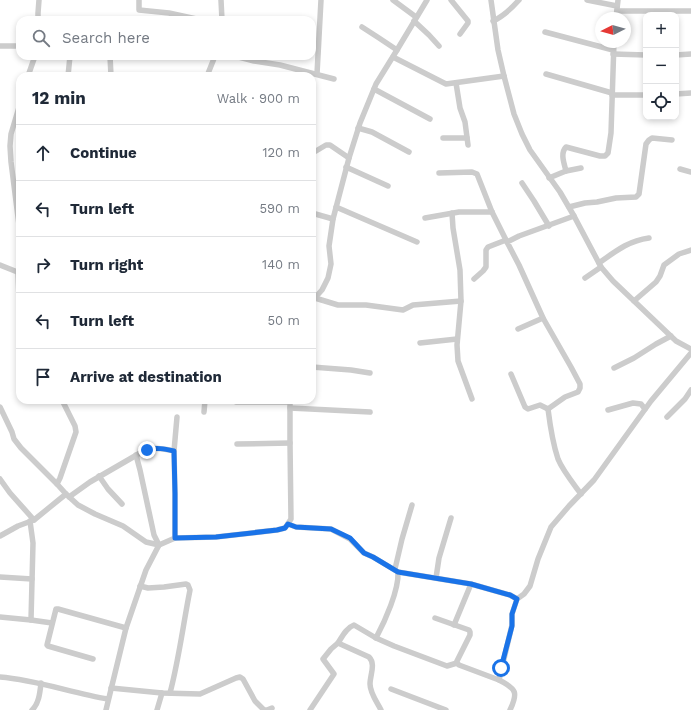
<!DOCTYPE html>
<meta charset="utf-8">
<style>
:root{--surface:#fff;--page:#f2f2f3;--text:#1f2937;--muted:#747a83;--line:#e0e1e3}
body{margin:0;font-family:"Work Sans",sans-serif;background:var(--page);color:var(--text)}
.controls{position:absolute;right:12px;top:12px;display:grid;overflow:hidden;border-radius:8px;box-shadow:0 2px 6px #0003}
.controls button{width:36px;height:36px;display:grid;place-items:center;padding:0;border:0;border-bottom:1px solid var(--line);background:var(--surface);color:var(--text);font:20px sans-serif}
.compass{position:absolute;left:595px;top:12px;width:36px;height:36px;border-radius:50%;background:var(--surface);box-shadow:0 2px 6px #0003;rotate:264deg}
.stop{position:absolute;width:12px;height:12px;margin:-9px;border:3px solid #1a73e8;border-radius:50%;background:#fff}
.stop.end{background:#1a73e8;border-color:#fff;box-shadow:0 1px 4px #0008}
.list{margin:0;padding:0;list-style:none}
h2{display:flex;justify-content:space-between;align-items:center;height:52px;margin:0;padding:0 16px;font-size:17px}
h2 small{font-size:13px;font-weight:400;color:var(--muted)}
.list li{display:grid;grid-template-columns:26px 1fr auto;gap:12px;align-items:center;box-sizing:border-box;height:56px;padding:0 16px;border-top:1px solid var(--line)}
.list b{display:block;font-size:15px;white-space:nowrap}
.list em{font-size:13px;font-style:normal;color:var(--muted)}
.icon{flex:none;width:22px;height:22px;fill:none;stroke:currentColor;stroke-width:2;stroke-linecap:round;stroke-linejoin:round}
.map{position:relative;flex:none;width:691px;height:710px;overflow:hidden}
.search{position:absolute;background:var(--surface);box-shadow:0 2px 6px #0003;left:16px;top:16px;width:300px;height:44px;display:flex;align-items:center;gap:10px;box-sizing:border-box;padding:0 14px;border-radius:12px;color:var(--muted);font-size:15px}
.panel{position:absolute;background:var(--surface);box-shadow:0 2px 6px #0003;left:16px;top:72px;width:300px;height:332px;border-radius:12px}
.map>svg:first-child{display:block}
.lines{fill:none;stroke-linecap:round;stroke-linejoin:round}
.minor{stroke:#ccc;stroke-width:5.5}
.route{stroke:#1a73e8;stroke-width:5}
</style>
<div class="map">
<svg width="691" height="710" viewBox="0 0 691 710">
<rect width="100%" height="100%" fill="#fff"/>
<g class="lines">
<!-- minor -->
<g class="minor">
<path d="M 139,0 L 139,10 L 169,13 L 201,20"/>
<path d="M 221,0 L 222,20"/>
<path d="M 393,0 L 416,17"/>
<path d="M 451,0 L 468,21 L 468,23 L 460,34"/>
<path d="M 491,0 L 498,50 L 504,76 L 514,114 L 522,134 L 530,150 L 560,192 L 574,216 L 601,267 L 613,281 L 676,341 L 691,349"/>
<path d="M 587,0 L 617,6"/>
<path d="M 617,11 L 691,11"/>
<path d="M 616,18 L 618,0"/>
<path d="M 38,20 L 38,13 L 39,0"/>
<path d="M 414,21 L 429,35 L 439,46"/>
<path d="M 493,21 C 504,16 511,9 519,0"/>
<path d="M 362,27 L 379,38 L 397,50"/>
<path d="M 545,32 L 613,50"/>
<path d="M 0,46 L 20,46"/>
<path d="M 613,54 L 646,55"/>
<path d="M 676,55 L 691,54"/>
<path d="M 110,56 L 111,76"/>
<path d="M 235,56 L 254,61 L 280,65 L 334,79"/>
<path d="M 393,57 L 446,84 L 504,76"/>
<path d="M 317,74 L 321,0"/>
<path d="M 546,74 L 612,93"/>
<path d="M 28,76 L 35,56"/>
<path d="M 68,76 L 70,56"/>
<path d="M 207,76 L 215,56"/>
<path d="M 456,83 L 460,108 L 465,122 L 468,145"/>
<path d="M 374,89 L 430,119"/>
<path d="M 676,94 L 691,93"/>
<path d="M 612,95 L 646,95"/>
<path d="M 358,128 L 372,132 L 409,152"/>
<path d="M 443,138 L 467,138"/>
<path d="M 316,151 L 326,145 L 330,145 L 349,158"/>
<path d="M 346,167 L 388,186"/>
<path d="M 680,169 L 691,172"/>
<path d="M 566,171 C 564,163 560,153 566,147 L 600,156 L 605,156 L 608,153 L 611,133 L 614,42"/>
<path d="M 439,173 L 472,172 L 477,174 L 492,212 L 507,242"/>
<path d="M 549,178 L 561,173 L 566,171 L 581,168"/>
<path d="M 522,183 L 534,201 L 549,226"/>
<path d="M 336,207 L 417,242"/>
<path d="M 569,207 L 585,203 L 597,202 L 616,198 L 636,197 L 639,194 L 646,144 L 649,140 L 652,138 L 672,140"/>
<path d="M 312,213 L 333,219"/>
<path d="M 452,213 L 453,228 L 460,270 L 461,301 L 457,345 L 458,361 L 472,399"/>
<path d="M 425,218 L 459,212 L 492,212"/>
<path d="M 19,225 L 11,162 L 10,146 L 11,134 L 20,104"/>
<path d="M 599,263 C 616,251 628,241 649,238"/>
<path d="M 0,265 L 20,273"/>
<path d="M 18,273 L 20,325"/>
<path d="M 585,278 L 601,267"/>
<path d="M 474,279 L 483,271 L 486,267 L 486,250 L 488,247 L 506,240"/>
<path d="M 315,298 L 338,305 L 366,305 L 403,310 L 413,305 L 461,301"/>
<path d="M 312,301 L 322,290 L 328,278 L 331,264 L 329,246 L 333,219 L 349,158 L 360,123 L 376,84 L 397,50 L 427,0"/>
<path d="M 634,301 L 656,282 L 660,276 L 664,265 L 679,254 L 691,250"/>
<path d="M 518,329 L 543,318"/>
<path d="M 420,343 L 457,339"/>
<path d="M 312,367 L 351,370 L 370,373"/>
<path d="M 614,368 L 634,358 L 656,344 L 671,336"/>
<path d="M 511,374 L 525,407 L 528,409 L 540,405 L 548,409 L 565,397 L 578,392 L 580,388 L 580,384 L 571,367 L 543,318 L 519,265 L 507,242 L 519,236 L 574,216"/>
<path d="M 62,400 L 75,426 L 76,432 L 60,478 L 57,484 L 66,494 L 78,505 L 95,514 L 123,526 L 146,542 L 159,545"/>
<path d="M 234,400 L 236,402 L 290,402"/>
<path d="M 64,402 L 70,400"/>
<path d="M 0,407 L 12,432 L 14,439 L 21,448 L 57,484"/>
<path d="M 290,408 L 370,412"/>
<path d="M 548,409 C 550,425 553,444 558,459 C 563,471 573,483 581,494"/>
<path d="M 608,410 L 633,403 L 641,404 L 645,409"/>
<path d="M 204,412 L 205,400"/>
<path d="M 667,417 L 685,399 L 691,390"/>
<path d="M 237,444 L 290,443"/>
<path d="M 136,455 L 140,470 L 154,535 L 159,545"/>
<path d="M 99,476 L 108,489 L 122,504"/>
<path d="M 0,479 L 10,493 L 34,520"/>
<path d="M 69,497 L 90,482 L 147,449 C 156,447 165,449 174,451"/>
<path d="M 30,521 L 33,543 L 31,620"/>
<path d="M 288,524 L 296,527 L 331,529 L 350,539 L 364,553 L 373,557 L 398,572 C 399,590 385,621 376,638 L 354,625 C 346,628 342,637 338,643"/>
<path d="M 0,536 L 18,526 L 34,520 L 66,494"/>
<path d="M 175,538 L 175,493 L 174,451 L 177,417"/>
<path d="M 395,569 L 402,539 L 412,505"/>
<path d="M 398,572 L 471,584 L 510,595 L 517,599"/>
<path d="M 0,577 L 32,579"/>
<path d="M 436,578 L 439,558 L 451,518"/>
<path d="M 140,586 L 148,588 L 164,587 L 186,584 L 188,585 L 190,590 C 183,625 179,659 170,693"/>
<path d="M 0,617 L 31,620 L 52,623"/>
<path d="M 435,618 L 469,630 L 470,632 L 470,635 L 457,661 L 457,663 L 459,665 L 499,680"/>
<path d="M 454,625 L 471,584"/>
<path d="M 376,638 L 394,646 L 447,666 L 457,663"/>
<path d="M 93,659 L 48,646 L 47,645 L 56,609 L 58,609 L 126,628"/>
<path d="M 0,677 C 37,680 72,693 108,699"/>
<path d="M 111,688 L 162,693 L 200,694 L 236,678 L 240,677 L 243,679 L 255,701 L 264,710 L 267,710 L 272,708"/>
<path d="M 391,689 L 446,710"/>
<path d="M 32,710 C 39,704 40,692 41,683"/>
<path d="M 106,710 L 126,628 L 146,570 L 159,545 L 175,538 L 216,537 L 277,530 L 285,528 L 291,519 L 290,443 L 290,400"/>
<path d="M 157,710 L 162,693"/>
<path d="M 310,710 L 334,674 L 323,659 L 331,649 L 338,643 L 369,657 C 376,664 370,675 370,684 C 370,693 377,702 381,710"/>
<path d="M 510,710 C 518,693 517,689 499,680 L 512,625 L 512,614 L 517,599 L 524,594 L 530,586 L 538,559 L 551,527 L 569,506 L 594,480 L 651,401 L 691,353"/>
</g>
</g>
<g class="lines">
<!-- route -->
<path class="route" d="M 147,450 C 156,447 165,449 174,451 L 175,494 L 175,538 L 216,537 L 277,530 L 285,528 L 288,524 L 296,527 L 331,529 L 350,538 L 364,553 L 373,557 L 398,572 L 471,584 L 510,595 L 517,599 L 512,614 L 512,626 L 501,668"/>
</g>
</svg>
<div class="controls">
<button>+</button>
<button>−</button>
<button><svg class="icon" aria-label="locate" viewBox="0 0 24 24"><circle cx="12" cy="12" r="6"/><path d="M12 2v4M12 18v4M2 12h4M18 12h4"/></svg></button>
</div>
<svg class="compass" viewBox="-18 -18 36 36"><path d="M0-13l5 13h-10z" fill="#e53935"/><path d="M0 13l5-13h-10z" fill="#747a83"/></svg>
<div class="stop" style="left:501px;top:668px"></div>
<div class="stop end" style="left:147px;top:450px"></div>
<div class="search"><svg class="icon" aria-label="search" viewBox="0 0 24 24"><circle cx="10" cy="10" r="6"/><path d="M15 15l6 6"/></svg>Search here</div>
<section class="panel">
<h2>12 min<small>Walk · 900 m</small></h2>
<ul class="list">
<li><svg class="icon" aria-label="ahead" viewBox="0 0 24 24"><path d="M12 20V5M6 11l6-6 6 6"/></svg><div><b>Continue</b></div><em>120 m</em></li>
<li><svg class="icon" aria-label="left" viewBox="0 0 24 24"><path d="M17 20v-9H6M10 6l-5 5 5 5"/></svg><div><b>Turn left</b></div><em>590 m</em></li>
<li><svg class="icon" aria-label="right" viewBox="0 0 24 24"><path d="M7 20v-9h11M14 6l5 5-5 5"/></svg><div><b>Turn right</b></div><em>140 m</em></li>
<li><svg class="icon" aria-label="left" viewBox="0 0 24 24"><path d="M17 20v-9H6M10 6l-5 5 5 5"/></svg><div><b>Turn left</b></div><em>50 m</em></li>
<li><svg class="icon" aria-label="arrive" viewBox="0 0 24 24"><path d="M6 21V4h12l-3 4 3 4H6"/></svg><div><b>Arrive at destination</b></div></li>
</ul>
</section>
</div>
